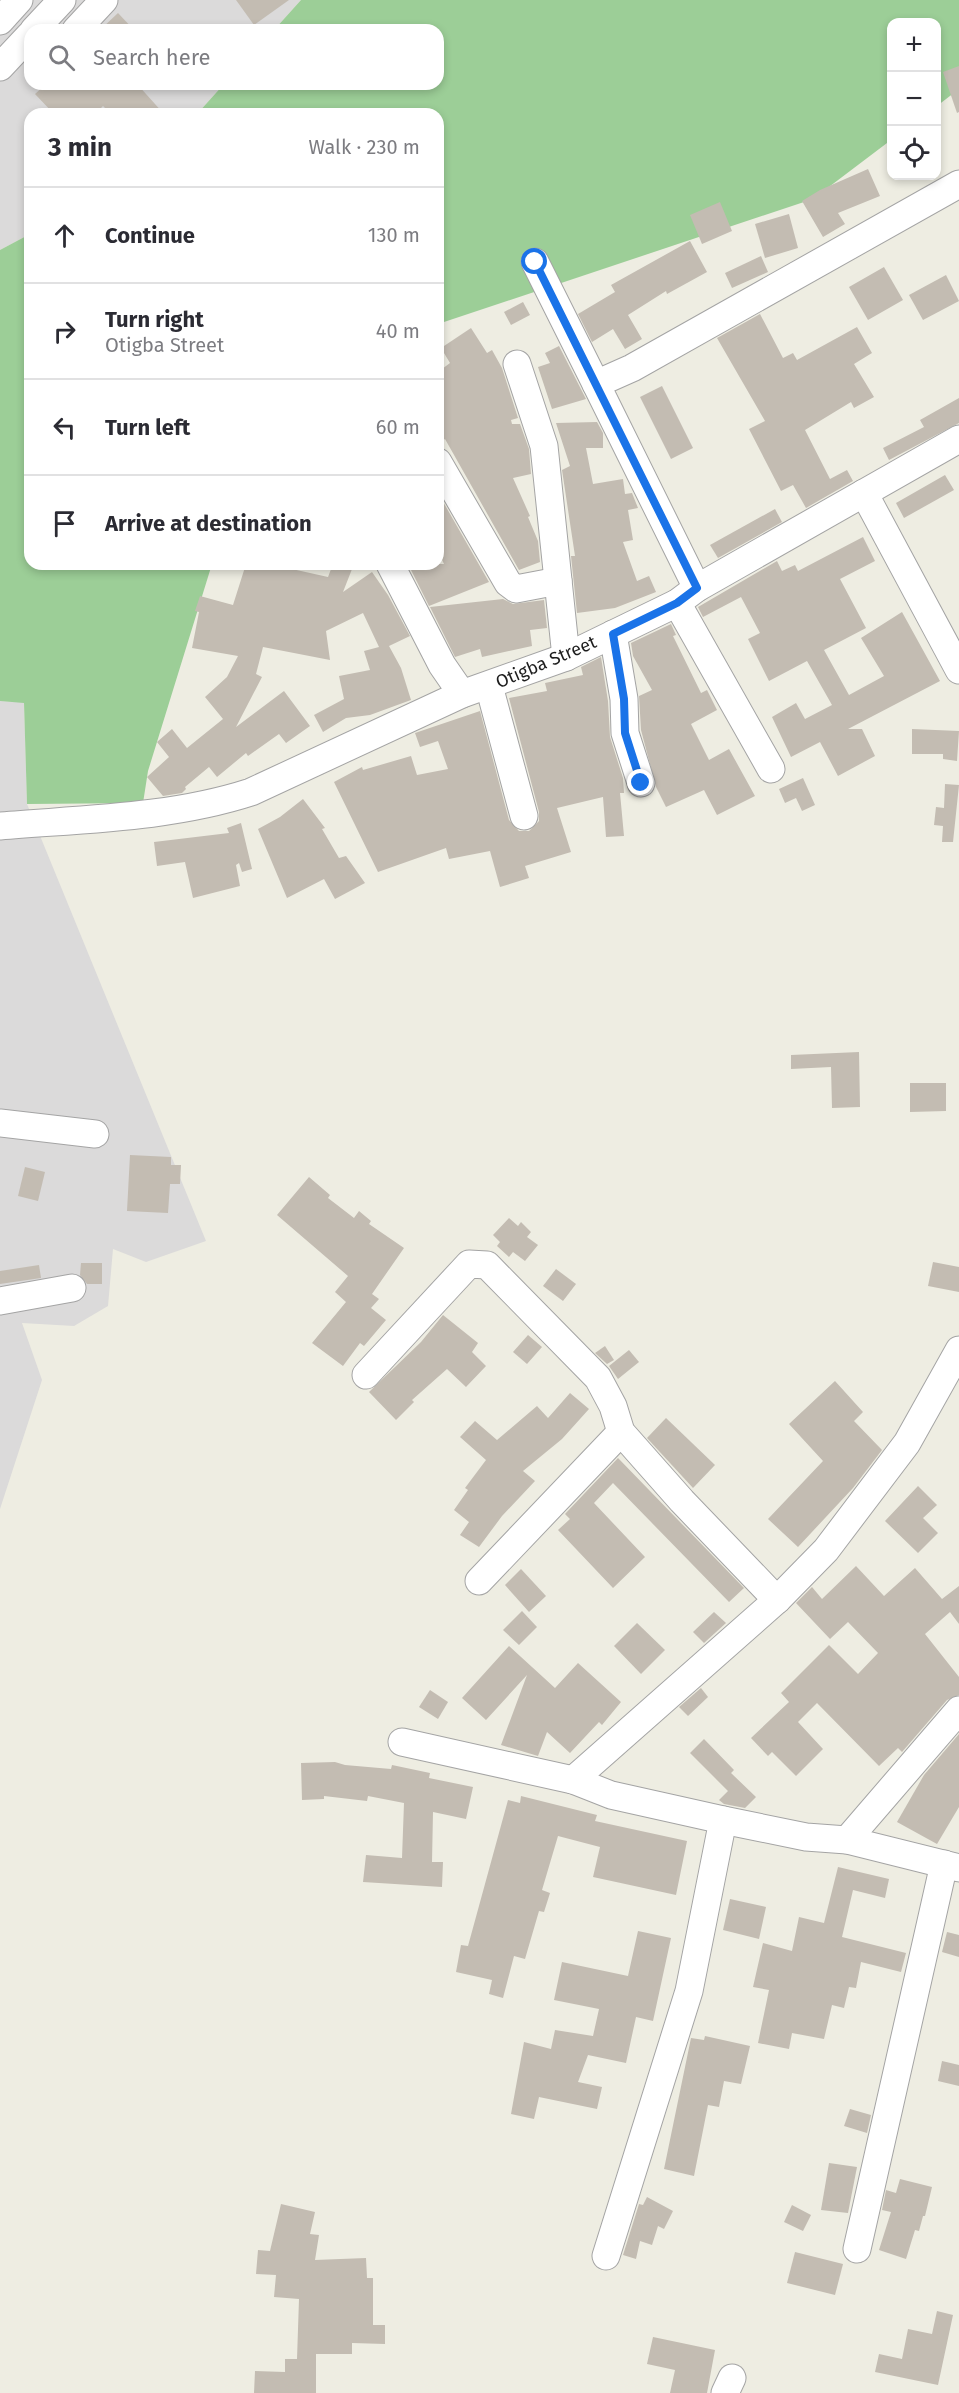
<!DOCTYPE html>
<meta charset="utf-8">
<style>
:root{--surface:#fff;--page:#f7f7f7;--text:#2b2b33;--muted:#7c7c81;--line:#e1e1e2}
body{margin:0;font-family:"Fira Sans",sans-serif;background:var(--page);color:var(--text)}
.controls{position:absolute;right:18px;top:18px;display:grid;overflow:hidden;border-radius:12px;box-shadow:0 3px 9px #0003}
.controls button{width:54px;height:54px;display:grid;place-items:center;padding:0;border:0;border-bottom:2px solid var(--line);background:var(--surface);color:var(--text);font:30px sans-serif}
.stop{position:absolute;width:18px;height:18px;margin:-14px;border:4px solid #1a73e8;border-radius:50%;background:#fff}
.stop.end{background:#1a73e8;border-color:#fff;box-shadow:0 2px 6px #0008}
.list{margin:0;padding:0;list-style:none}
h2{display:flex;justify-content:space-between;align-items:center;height:78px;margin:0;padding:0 24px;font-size:26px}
h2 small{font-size:20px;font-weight:400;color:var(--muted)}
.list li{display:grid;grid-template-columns:39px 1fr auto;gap:18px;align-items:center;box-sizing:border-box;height:96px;padding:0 24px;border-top:2px solid var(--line)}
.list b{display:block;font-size:22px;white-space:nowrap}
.list p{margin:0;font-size:20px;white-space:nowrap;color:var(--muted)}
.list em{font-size:20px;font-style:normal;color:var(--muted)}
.icon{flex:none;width:33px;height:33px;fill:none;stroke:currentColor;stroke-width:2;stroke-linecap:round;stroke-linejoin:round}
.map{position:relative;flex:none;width:959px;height:2393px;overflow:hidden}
.search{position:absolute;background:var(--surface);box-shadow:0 3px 9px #0003;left:24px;top:24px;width:420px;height:66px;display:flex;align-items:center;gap:15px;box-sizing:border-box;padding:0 21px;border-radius:18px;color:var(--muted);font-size:22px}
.panel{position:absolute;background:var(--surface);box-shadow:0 3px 9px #0003;left:24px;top:108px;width:420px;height:462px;border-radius:18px}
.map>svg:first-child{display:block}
.residential{fill:#dbdada}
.forest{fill:#9cce97}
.building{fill:#c3bcb2}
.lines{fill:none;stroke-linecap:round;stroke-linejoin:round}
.minor-casing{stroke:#a4a4a4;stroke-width:29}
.minor{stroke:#fff;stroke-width:27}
.route{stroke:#1a73e8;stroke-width:8}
.labels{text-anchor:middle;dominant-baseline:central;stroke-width:6;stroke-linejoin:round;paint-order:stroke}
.street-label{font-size:18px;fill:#1d1d1d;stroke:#fff}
</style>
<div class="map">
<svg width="959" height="2393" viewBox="0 0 959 2393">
<rect width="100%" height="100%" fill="#eeede2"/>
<!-- residential -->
<g class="residential">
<path d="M 0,0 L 301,0 L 274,30 L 30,30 L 30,84 L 224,84 L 197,114 L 30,114 L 30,234 L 0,250 Z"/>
<path d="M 0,701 L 24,702 L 27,804 L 206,1241 L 146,1262 L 113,1249 L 108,1306 L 74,1326 L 22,1323 L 42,1380 L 0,1509 Z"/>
</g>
<!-- forest -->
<g class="forest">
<path d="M 301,0 L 959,0 L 959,89 L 937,106 L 936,22 L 892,22 L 891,140 L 813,199 L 438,324 L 438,114 L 197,114 L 224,84 L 438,84 L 438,30 L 274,30 Z"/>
<path d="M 30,234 L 30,564 L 212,564 L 148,771 L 143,803 L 27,804 L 24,703 L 0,701 L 0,250 Z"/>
</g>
<!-- building -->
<g class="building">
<path d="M 236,0 L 289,0 L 254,25 Z"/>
<path d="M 118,13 L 134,30 L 100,30 Z"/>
<path d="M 959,66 L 959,112 L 957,113 L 943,72 Z"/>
<path d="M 46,84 L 137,84 L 164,114 L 111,114 L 103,106 L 95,114 L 54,114 L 35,94 Z"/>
<path d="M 868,169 L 880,196 L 838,213 L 845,224 L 823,237 L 802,201 L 820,190 Z"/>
<path d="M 720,202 L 732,231 L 702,244 L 690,215 Z"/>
<path d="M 789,214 L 798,248 L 765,258 L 755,224 Z"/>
<path d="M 690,241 L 707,272 L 667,294 L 666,291 L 628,315 L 642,339 L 625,349 L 613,329 L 592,342 L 578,314 L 615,292 L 611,285 Z"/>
<path d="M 761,256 L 768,272 L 732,288 L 725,273 Z"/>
<path d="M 884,267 L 903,300 L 868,320 L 849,287 Z"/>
<path d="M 946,275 L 959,301 L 923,320 L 909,295 Z"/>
<path d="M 523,302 L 530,315 L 511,325 L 504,312 Z"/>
<path d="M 760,314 L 783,358 L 793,353 L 797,360 L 857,327 L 872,353 L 854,364 L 874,397 L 854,408 L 851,402 L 805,430 L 830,479 L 847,470 L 853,481 L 806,508 L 793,485 L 781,491 L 749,429 L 765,421 L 717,338 Z"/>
<path d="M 471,328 L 487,353 L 492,350 L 502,368 L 518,418 L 511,420 L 512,424 L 520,424 L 529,449 L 531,474 L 513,478 L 530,516 L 528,517 L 538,541 L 540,562 L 519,570 L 445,439 L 438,443 L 438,372 L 450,363 L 441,348 Z"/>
<path d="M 559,346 L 586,399 L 552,409 L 538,367 L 550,363 L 545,353 Z"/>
<path d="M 662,386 L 693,448 L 671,459 L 640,397 Z"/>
<path d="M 959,398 L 959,423 L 889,460 L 883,448 L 924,427 L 920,420 Z"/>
<path d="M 597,422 L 603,433 L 603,448 L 586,448 L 593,484 L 623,479 L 625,494 L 632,493 L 638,508 L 628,510 L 633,540 L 623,542 L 637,581 L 649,576 L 656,592 L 615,608 L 577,613 L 571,556 L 575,556 L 562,470 L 570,466 L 556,423 Z"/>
<path d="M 945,475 L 954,490 L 904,518 L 896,503 Z"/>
<path d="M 438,493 L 489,582 L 429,606 L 408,564 L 444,564 L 438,551 Z"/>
<path d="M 775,509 L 782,522 L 718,558 L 710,545 Z"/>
<path d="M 863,537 L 875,561 L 840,579 L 866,628 L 824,650 L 849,695 L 884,676 L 861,638 L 902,612 L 940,681 L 848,729 L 862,729 L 875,756 L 838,776 L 820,742 L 791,757 L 772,717 L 796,703 L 805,719 L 832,705 L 807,661 L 769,681 L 748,639 L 760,633 L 741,597 L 703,617 L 698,607 L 777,561 L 782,571 L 795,565 L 798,571 Z"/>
<path d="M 246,564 L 285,564 L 283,567 L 328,577 L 333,564 L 354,564 L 343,592 L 372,572 L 388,595 L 410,636 L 389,646 L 401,668 L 411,700 L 370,715 L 346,718 L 323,732 L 314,715 L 344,699 L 339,676 L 370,670 L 364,651 L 379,647 L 363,613 L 326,631 L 330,660 L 263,647 L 256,674 L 262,677 L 236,727 L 284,691 L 310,726 L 286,743 L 279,734 L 248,756 L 246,753 L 217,777 L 209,767 L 185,787 L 186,789 L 182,793 L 163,796 L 147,777 L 169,757 L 157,742 L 172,729 L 187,748 L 223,719 L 205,697 L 227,677 L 238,656 L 192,648 L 199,612 L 195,611 L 200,596 L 233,605 Z"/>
<path d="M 503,599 L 513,604 L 544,600 L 547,628 L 530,630 L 532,646 L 482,657 L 480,649 L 455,657 L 430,607 Z"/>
<path d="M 671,624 L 676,635 L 673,636 L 701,693 L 707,690 L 717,710 L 691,724 L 709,760 L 729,749 L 755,796 L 717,815 L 704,790 L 666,807 L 656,787 L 641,730 L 639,696 L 652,690 L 633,656 L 631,643 Z"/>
<path d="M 601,657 L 608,701 L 610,737 L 623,778 L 624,793 L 620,793 L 624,836 L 606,837 L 603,797 L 557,808 L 571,852 L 525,866 L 529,878 L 500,887 L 490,851 L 449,859 L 446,848 L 378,872 L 334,782 L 362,767 L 363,770 L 411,756 L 417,775 L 448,769 L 438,741 L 420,747 L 415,733 L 480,711 L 509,820 L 519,831 L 529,831 L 539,821 L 539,812 L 509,698 L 547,691 L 545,683 L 583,675 L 581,667 Z"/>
<path d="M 912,729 L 959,731 L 957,761 L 943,759 L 943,754 L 912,754 Z"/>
<path d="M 803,778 L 815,805 L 802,811 L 796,798 L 785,803 L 779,789 Z"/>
<path d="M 945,784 L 959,785 L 953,842 L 942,842 L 943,826 L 934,825 L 936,807 L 944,808 Z"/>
<path d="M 303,799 L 325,828 L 322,829 L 339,858 L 346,856 L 365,883 L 335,899 L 324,879 L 287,898 L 258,829 L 280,817 Z"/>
<path d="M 241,823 L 252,869 L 242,872 L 239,863 L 236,865 L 240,886 L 193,898 L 185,862 L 157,866 L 154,842 L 229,833 L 227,828 Z"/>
<path d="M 859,1052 L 860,1107 L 832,1108 L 831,1067 L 791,1069 L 791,1055 Z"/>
<path d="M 910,1083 L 946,1083 L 946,1111 L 910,1112 Z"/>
<path d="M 130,1155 L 171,1157 L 171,1165 L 181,1165 L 180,1184 L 170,1184 L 168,1213 L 127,1211 Z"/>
<path d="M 25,1167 L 45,1172 L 38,1201 L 18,1196 Z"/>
<path d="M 309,1177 L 330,1195 L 328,1198 L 354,1218 L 359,1211 L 371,1221 L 369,1224 L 404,1248 L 372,1294 L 379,1299 L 371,1308 L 386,1320 L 364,1346 L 360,1343 L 343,1366 L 312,1343 L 346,1302 L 335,1292 L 348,1276 L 277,1215 Z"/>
<path d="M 509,1218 L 518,1226 L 521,1222 L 531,1232 L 527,1237 L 538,1245 L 525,1261 L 513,1252 L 509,1257 L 497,1246 L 500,1242 L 493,1235 Z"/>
<path d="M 933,1262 L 959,1267 L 959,1292 L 928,1286 Z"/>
<path d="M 81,1263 L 102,1263 L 102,1284 L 87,1284 L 80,1275 Z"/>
<path d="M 39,1265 L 41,1278 L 0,1284 L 0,1271 Z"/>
<path d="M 556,1269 L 576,1284 L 563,1301 L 543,1286 Z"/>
<path d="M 443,1315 L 478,1343 L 472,1352 L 486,1366 L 466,1387 L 447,1369 L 412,1400 L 414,1402 L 396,1420 L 369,1392 L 421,1342 Z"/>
<path d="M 528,1335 L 542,1347 L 527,1364 L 513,1352 Z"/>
<path d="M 605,1346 L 614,1360 L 607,1364 L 595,1353 Z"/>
<path d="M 629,1350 L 639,1362 L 618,1379 L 609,1366 Z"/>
<path d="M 835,1381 L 863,1412 L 854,1421 L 882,1450 L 853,1488 L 798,1547 L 768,1519 L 823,1461 L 789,1424 Z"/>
<path d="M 570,1393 L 589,1409 L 562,1439 L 523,1471 L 535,1481 L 502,1516 L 479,1547 L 460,1535 L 469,1522 L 454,1510 L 468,1490 L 465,1488 L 486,1460 L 460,1437 L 475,1421 L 497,1440 L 537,1406 L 548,1418 Z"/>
<path d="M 666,1418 L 715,1465 L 693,1488 L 647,1438 Z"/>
<path d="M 618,1458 L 744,1588 L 729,1602 L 613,1483 L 594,1503 L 645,1557 L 613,1588 L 558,1530 L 570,1519 L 565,1514 Z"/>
<path d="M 918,1486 L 937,1505 L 923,1518 L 938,1533 L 918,1553 L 885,1521 Z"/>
<path d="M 856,1566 L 884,1596 L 915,1568 L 942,1599 L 959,1586 L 959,1624 L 950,1612 L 925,1634 L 959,1677 L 959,1695 L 947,1700 L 902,1752 L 898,1748 L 879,1766 L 817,1703 L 798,1722 L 823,1749 L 796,1776 L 772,1752 L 768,1756 L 751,1738 L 789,1702 L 781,1693 L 829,1645 L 858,1674 L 878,1653 L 848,1622 L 830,1639 L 796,1603 L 812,1587 L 822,1599 Z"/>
<path d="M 521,1569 L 546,1596 L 529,1612 L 505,1585 Z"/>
<path d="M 522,1611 L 537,1627 L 519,1645 L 503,1630 Z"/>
<path d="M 714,1612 L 726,1623 L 704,1643 L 693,1632 Z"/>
<path d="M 637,1623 L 665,1650 L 641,1674 L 614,1646 Z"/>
<path d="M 509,1646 L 555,1688 L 578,1663 L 621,1702 L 602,1725 L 599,1722 L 570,1753 L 547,1732 L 538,1756 L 501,1745 L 527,1675 L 486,1720 L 462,1698 Z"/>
<path d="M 701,1688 L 708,1697 L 688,1716 L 679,1707 Z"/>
<path d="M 430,1690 L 448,1702 L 438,1719 L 419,1707 Z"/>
<path d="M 959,1734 L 959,1807 L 937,1844 L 897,1822 L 924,1775 Z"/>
<path d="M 704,1739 L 734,1770 L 731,1773 L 756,1797 L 745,1808 L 724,1804 L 719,1800 L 728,1791 L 690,1753 Z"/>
<path d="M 335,1762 L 345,1765 L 391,1769 L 392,1765 L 430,1773 L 429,1778 L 473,1787 L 466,1819 L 433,1812 L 432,1862 L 443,1862 L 442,1887 L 363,1882 L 366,1855 L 402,1858 L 404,1803 L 368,1796 L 367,1801 L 324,1796 L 324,1799 L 302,1800 L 301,1763 Z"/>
<path d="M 521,1796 L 597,1815 L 595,1821 L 687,1841 L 676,1895 L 593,1877 L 600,1847 L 558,1836 L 542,1890 L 550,1893 L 544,1912 L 539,1911 L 525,1959 L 514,1956 L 503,1998 L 489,1994 L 492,1980 L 456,1972 L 461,1945 L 468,1946 L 508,1800 L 520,1803 Z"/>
<path d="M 838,1867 L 889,1879 L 885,1898 L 853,1890 L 842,1937 L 906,1953 L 901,1972 L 861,1962 L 856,1988 L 849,1987 L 844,2008 L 832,2005 L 824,2039 L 792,2033 L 789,2049 L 758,2043 L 769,1990 L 753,1987 L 763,1943 L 792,1951 L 799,1917 L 824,1923 Z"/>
<path d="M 730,1899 L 766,1907 L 759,1939 L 723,1930 Z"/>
<path d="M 638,1931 L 671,1938 L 653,2021 L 636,2017 L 626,2063 L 588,2055 L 578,2082 L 602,2087 L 597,2109 L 539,2097 L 534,2119 L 511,2114 L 524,2042 L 551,2049 L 555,2030 L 593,2036 L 599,2009 L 554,2000 L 562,1962 L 628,1976 Z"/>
<path d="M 947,1932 L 959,1935 L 959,1957 L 942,1952 Z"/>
<path d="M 705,2036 L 750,2046 L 741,2084 L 724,2081 L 719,2107 L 708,2105 L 694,2176 L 664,2169 L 691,2038 L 704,2040 Z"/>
<path d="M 942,2061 L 959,2065 L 959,2086 L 938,2081 Z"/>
<path d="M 850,2109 L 871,2115 L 867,2133 L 844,2126 Z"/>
<path d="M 829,2163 L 857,2167 L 848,2213 L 821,2210 Z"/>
<path d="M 900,2179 L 932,2187 L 925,2216 L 923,2216 L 919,2231 L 915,2230 L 906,2259 L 879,2250 L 891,2212 L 882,2210 L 886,2190 L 896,2193 Z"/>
<path d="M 647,2197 L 673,2211 L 664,2229 L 658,2226 L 652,2245 L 640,2241 L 636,2259 L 623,2255 L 639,2204 L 643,2205 Z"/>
<path d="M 281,2204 L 315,2212 L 310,2234 L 319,2235 L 315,2260 L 366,2258 L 367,2278 L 373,2278 L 373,2325 L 385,2325 L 385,2344 L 352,2343 L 352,2354 L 316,2354 L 316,2393 L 254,2393 L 255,2371 L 285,2372 L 285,2359 L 297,2359 L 299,2299 L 274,2297 L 276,2275 L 256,2274 L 258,2250 L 270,2251 Z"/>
<path d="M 792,2205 L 811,2215 L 803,2231 L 784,2222 Z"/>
<path d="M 795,2252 L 843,2264 L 835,2295 L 787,2283 Z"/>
<path d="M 937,2311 L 953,2315 L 938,2385 L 875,2372 L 879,2354 L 902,2359 L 908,2329 L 932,2334 Z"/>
<path d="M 653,2337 L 715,2350 L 707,2393 L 670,2393 L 675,2370 L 647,2364 Z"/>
</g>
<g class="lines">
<!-- minor casing -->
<g class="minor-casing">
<g id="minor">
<path d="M 0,21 L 19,0"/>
<path d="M 34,30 L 62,0"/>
<path d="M 76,30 L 104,0"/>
<path d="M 0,67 L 30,35"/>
<path d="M 535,262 L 596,384"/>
<path d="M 517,364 L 544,446 L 566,657"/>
<path d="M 438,462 L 508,583 L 516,589 L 558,581"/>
<path d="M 864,493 L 959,670"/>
<path d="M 390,564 L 442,665 L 462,694"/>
<path d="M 697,588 L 596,384 L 632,368 L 959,184"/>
<path d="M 677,603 L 771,769"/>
<path d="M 613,634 L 624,699 L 625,733 L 641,783"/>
<path d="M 489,686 L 524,816"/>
<path d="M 0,826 C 84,819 171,818 251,792 L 462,694 L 566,657 L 677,603 L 697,588 L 959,439"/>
<path d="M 0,1123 L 95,1134"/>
<path d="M 0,1301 L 72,1288"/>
<path d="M 366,1375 L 469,1264 L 487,1265 L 598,1378 L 613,1406 L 621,1432 L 682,1501 L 777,1600"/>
<path d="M 479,1581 L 621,1432"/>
<path d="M 402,1742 L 573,1780 L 611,1795 L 723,1820 L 806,1837 L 847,1840 L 959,1868"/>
<path d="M 573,1780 L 777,1600 L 826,1550 L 907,1443 L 959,1350"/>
<path d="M 847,1840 L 959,1710"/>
<path d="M 857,2249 L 944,1864"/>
<path d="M 606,2256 L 689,1991 L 723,1820"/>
<path d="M 725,2393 L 732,2378"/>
</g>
</g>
<!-- minor -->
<use href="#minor" class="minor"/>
</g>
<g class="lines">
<!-- route -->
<path class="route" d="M 535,262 L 697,588 L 677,603 L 613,634 L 624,699 L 625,733 L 641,783"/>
</g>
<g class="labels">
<!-- street labels -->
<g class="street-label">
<text transform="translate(546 662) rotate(-23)">Otigba Street</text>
</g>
</g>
</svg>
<div class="controls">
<button>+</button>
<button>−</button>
<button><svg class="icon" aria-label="locate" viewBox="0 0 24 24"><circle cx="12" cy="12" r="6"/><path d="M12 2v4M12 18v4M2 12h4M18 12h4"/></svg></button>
</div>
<div class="stop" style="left:535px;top:262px"></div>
<div class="stop end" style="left:641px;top:783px"></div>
<div class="search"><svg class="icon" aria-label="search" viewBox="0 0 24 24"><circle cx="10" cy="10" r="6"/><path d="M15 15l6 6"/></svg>Search here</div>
<section class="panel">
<h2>3 min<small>Walk · 230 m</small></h2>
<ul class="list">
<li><svg class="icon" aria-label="ahead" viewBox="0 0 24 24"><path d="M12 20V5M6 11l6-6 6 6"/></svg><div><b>Continue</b></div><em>130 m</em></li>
<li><svg class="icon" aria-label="right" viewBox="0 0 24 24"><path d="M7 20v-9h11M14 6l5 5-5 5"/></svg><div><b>Turn right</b><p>Otigba Street</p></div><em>40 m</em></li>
<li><svg class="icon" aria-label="left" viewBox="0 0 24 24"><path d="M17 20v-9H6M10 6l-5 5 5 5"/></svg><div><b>Turn left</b></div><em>60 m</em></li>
<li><svg class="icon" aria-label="arrive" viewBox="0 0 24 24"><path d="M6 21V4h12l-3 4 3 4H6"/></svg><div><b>Arrive at destination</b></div></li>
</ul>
</section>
</div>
